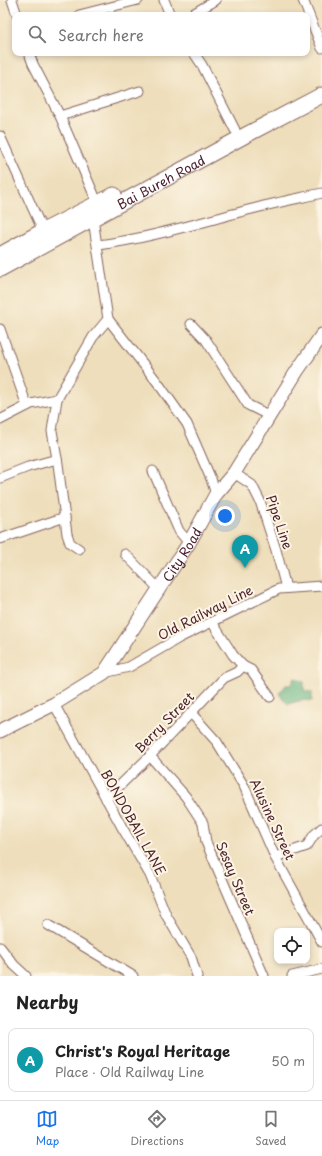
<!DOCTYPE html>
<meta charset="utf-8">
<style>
:root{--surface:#fff;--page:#f6f6f6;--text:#222;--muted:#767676;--line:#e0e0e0;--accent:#1a73e8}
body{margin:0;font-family:"Playpen Sans",sans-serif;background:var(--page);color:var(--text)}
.controls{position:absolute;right:12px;bottom:12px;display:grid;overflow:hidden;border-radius:8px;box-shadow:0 2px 6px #0003}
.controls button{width:36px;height:36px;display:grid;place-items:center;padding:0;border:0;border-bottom:1px solid var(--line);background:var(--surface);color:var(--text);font:20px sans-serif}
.you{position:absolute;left:225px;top:516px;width:14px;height:14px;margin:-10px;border:3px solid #fff;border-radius:50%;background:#1a73e8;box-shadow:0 0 0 6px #1a73e833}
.badge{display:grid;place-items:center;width:26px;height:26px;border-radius:50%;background:var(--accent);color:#fff;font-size:13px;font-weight:700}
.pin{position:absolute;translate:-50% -33px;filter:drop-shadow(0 1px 2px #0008)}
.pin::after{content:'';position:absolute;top:21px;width:14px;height:12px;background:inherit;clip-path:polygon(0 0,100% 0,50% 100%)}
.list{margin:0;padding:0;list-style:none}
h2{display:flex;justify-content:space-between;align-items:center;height:52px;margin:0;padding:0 16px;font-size:17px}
h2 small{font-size:13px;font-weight:400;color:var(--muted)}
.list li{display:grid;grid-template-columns:26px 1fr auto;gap:12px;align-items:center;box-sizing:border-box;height:64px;margin:0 8px 8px;padding:0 8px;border:1px solid var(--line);border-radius:8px}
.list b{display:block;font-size:15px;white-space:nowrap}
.list p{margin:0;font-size:13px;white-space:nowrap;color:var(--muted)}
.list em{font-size:13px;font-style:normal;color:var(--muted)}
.icon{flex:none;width:22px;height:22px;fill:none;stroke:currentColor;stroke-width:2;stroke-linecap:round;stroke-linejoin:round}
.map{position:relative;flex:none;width:322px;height:976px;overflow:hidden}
.search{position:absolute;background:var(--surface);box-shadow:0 2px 6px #0003;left:12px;right:12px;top:12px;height:44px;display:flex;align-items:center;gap:10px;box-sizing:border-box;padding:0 14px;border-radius:8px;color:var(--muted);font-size:15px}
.sheet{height:124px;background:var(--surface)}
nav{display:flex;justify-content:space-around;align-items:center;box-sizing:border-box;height:56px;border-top:1px solid var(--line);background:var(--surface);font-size:11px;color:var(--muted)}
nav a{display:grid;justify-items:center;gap:2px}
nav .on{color:var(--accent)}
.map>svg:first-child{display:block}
.forest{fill:#62b37f;stroke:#566955}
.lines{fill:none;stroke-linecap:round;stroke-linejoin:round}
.minor-casing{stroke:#83625d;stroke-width:11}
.secondary-casing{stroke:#83625d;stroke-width:15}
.trunk-casing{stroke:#83625d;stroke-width:17}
.minor{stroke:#fff;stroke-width:9}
.secondary{stroke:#fff;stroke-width:13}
.trunk{stroke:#fff;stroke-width:15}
.labels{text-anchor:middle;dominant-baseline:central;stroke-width:4;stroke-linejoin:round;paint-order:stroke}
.street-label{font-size:13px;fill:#4a1f2b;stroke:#fcf5e5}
</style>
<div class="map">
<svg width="322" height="976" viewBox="0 0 322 976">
<rect width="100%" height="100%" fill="#fcf5e5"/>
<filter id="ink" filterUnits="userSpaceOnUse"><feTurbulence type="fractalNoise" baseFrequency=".025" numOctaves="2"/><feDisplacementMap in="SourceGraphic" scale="8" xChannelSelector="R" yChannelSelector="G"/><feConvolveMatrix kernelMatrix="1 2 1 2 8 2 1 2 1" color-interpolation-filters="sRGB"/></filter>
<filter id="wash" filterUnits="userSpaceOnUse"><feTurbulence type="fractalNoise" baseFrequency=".012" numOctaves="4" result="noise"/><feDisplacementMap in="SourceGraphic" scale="16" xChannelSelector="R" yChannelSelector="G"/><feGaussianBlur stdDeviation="0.9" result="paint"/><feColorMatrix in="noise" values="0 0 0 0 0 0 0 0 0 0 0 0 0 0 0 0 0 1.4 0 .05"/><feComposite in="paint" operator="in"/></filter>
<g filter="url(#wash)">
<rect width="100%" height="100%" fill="#eedebb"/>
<!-- forest -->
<path class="forest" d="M 295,678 L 304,682 L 304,691 L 312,692 L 312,701 L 303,700 L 288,704 L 279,694 L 286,685 L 291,685 Z"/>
</g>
<g filter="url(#ink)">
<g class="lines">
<!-- minor casing -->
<g class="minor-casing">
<g id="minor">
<path d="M 12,0 L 17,15"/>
<path d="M 164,0 L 170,15"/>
<path d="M 303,0 L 322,48"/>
<path d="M 79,15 L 138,0"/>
<path d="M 191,15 L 216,0"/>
<path d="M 29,53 L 33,64 L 60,116 L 98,204"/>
<path d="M 194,53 L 202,65 L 235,130"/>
<path d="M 60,116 L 140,91"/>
<path d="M 0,136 L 43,231"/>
<path d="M 98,245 C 152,238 204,221 256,208 C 278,202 300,198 322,193"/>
<path d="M 108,319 L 158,383 L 187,424 L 211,479 L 216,494"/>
<path d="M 191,324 L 206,340 L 248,405 L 270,416"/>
<path d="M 0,329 L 27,406"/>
<path d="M 0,420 L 31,404 L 57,399"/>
<path d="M 153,471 L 179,531 L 189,543"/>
<path d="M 234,473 L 252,485 L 260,501 L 276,550 L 286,588"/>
<path d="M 0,478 L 28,467 L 57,459"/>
<path d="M 0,539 L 65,517"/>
<path d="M 79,549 L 70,543 L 67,534 L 58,464 L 52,431 L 57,399 L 93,337 L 108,319 L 93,219"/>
<path d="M 125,554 L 159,589"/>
<path d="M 212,622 L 233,655 L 243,666 L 251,670 L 270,697"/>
<path d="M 104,673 L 129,667 L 179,638 L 279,589 L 322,586"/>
<path d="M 54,704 L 123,829 L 150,875 L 166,915 L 191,957 L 197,976"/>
<path d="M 191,713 L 217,742 L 244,786 L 275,857 L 322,942"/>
<path d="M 150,756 L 186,797 L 203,823 L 206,842 L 264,976"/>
<path d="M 106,799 L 150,756 L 224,678 L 237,672 L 243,666"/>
<path d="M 275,857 L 307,846 L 314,835 L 322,828"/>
<path d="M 48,925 L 133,976"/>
<path d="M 0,947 L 14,965 L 26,976"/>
<path d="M 292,976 L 322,969"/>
</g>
</g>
<!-- secondary casing -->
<g class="secondary-casing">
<g id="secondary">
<path id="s1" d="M 0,731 L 54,704 L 104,673 L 189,543 L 216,494 L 234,473 L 297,371 L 322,335"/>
</g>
</g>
<!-- trunk casing -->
<g class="trunk-casing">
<g id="trunk">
<path d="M 0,255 L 43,231 L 114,195"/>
<path id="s2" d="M 0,269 L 244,136 L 322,95"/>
</g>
</g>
<!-- minor -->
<use href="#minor" class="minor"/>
<!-- secondary -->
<use href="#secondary" class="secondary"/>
<!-- trunk -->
<use href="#trunk" class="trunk"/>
</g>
</g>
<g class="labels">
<!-- street labels -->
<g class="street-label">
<text stroke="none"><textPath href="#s2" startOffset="183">Bai Bureh Road</textPath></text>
<text transform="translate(280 522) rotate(71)">Pipe Line</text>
<text stroke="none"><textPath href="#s1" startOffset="261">City Road</textPath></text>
<text transform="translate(205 612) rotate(-27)">Old Railway Line</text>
<text transform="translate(164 722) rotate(-46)">Berry Street</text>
<text transform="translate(273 819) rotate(65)">Alusine Street</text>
<text transform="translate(134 822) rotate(61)">BONDOBAIL LANE</text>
<text transform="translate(236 878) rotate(67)">Sesay Street</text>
</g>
</g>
</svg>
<div class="controls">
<button><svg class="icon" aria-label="locate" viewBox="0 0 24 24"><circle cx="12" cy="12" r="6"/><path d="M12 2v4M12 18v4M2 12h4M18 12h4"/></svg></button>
</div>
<div class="you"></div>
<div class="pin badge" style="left:245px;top:568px;background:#0f9aa8">A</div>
<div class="search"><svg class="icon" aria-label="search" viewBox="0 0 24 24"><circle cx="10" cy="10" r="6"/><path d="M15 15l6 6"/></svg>Search here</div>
</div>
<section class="sheet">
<h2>Nearby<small></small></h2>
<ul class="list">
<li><span class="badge" style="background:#0f9aa8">A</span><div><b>Christ's Royal Heritage</b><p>Place · Old Railway Line</p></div><em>50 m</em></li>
</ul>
</section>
<nav>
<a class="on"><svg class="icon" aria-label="map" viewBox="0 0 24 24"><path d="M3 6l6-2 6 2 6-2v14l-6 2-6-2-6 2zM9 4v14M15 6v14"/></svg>Map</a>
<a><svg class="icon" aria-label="directions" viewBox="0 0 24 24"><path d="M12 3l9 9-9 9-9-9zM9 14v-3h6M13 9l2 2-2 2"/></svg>Directions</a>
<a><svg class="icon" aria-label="saved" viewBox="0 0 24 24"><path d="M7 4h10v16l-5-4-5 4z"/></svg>Saved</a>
</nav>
